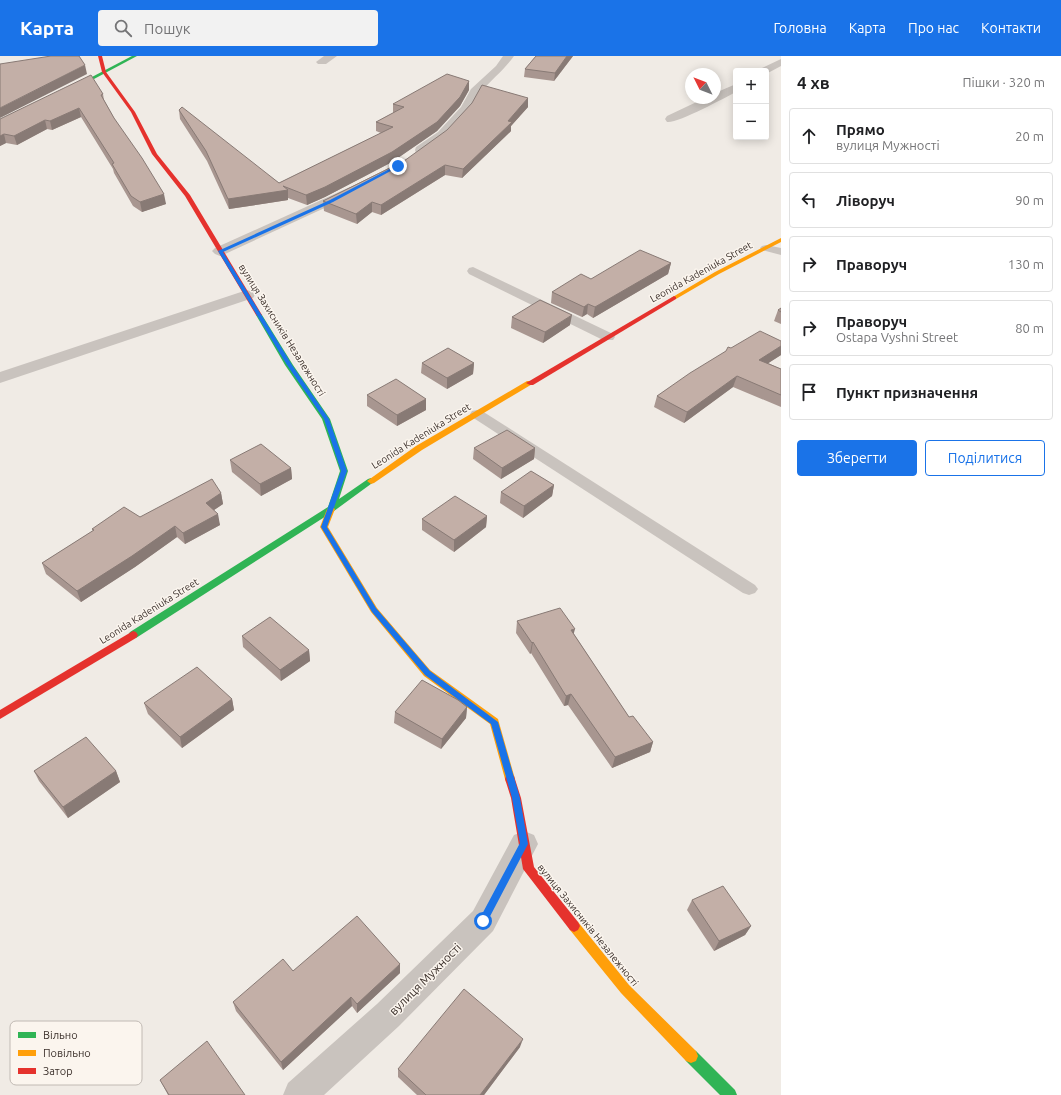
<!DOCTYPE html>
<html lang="uk">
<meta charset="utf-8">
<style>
:root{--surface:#fff;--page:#f2f2f2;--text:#202124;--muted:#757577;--line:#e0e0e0;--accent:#1a73e8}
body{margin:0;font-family:Ubuntu,sans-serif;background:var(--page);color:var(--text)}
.controls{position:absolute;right:12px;top:12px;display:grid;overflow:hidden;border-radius:4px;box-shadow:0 2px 10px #0003}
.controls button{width:36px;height:36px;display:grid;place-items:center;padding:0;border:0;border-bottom:1px solid var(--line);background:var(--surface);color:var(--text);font:20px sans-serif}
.compass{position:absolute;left:685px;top:12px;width:36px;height:36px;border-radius:50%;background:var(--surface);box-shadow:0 2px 10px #0003;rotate:312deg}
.stop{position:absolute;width:12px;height:12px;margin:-9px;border:3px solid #1a73e8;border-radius:50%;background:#fff}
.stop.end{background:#1a73e8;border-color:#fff;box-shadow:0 1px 4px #0008}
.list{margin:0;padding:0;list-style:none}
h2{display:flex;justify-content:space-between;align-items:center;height:52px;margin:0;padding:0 16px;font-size:17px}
h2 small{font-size:13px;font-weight:400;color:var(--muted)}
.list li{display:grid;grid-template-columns:26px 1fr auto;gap:12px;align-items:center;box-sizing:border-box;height:56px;margin:0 8px 8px;padding:0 8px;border:1px solid var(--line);border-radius:4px}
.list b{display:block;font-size:15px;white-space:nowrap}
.list p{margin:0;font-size:13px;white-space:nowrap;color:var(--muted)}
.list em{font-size:13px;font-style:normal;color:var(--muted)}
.actions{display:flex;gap:8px;padding:12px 16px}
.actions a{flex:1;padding:9px 0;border:1px solid var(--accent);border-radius:4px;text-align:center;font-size:14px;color:var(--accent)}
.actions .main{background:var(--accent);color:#fff}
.icon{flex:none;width:22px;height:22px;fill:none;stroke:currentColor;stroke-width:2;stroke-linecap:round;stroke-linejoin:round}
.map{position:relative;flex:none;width:781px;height:1039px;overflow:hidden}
header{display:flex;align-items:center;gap:24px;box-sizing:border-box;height:56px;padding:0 20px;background:var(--accent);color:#fff}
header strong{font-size:19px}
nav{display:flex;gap:22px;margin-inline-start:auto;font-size:14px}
.search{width:280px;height:36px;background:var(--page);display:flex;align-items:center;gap:10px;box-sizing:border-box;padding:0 14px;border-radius:4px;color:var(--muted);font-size:15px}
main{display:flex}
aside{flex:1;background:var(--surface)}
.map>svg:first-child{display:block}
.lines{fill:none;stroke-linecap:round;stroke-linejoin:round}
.lane{fill:#c9c3be;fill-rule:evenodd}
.street{fill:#c9c3be;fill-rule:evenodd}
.fast{fill:#30b455;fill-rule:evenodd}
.slow{fill:#ff9f0a;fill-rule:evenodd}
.jam{fill:#e5322d;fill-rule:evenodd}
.wall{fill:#a89690}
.shaded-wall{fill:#887a75}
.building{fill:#c3afa7;stroke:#887a75}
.route{fill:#1a73e8}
.labels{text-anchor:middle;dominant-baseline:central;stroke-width:3;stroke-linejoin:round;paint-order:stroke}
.street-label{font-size:10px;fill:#3b302b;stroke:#fbf5ee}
.near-street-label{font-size:12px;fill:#3b302b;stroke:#fbf5ee}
.key{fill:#fbf5ee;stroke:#c1bab4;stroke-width:1}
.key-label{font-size:11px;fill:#3b302b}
</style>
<header>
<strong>Карта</strong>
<div class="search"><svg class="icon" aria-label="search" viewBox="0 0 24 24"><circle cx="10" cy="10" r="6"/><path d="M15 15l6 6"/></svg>Пошук</div>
<nav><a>Головна</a><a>Карта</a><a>Про нас</a><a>Контакти</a></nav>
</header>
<main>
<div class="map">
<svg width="781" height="1039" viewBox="0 0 781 1039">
<rect width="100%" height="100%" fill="#f0ebe5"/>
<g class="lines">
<!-- lane -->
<g class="lane">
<path d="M 766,189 L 781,192 L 781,199 L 762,194 L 760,192 L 762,190 Z"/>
<path d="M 473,211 L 613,278 L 615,281 L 613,284 L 603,284 L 469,218 L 467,215 L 469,212 Z"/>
<path d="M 477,354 L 482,355 L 755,529 L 758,533 L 755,537 L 749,539 L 743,537 L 472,361 L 470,358 L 472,355 Z"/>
</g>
<!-- street -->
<g class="street">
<path d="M 324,0 L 337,0 L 326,8 L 318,8 L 316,6 Z"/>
<path d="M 503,0 L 514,0 C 504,14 492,23 481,36 C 477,40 475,47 472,52 C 464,65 432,101 416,97 L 415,94 L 416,91 L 438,76 L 461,51 L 471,33 L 496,10 Z"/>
<path d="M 781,3 L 781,10 L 766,18 L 766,15 L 758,15 L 760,13 Z"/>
<path d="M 736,28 L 736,36 C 724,42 677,68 667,66 L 665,63 L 667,60 L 705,42 L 715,42 L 715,37 Z"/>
<path d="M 350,131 L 355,132 L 357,135 L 355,138 L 225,198 L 220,200 L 215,198 L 212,195 L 215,192 Z"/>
<path d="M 247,234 L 253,236 L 255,239 L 253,242 L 0,327 L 0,316 Z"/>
<path d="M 524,775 L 534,779 L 538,788 L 493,875 L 399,970 L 324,1039 L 283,1039 L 288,1027 L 377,948 L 473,855 L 514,779 Z"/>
</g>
<!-- fast -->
<g class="fast">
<path d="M 132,0 L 137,0 L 94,23 L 90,22 Z"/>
<path d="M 259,257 L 262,259 L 293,309 L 330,363 L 348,415 L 339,443 L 368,423 L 371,422 L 375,425 L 334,455 L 136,582 L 130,582 L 128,579 L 130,576 L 328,451 L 340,415 L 322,363 L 285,309 L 256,259 Z"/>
<path d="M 691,993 L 696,995 L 735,1034 L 737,1039 L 720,1039 L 686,1005 L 684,1000 L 686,995 Z"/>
</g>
<!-- slow -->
<g class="slow">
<path d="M 781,182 L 781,186 L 719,218 L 676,243 L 671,242 L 715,216 Z"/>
<path d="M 527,325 L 530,325 L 534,327 L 422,394 L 374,427 L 371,428 L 367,425 L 416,390 Z"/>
<path d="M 331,450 L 335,453 L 328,471 L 377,552 L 430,614 L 498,663 L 515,723 L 514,726 L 510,728 L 506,726 L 505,723 L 490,668 L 424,620 L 371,556 L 320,471 L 327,453 Z"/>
<path d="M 574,864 L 578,866 L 629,929 L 696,995 L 698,1000 L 696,1005 L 691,1007 L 686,1005 L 621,937 L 570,874 L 568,870 L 570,866 Z"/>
</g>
<!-- jam -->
<g class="jam">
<path d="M 98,0 L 102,0 L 106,16 L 135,56 L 157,98 L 190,139 L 262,259 L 261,260 L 259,261 L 256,259 L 185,140 L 152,98 L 131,56 L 102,16 Z"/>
<path d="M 674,240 L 676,241 L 676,243 L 533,329 L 530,329 L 526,327 Z"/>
<path d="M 133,575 L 136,576 L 138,579 L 136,582 L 0,663 L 0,654 Z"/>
<path d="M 510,718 L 514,720 L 521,742 L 534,811 L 578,866 L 580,870 L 578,874 L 574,876 L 570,874 L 523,813 L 511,742 L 505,723 L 506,720 Z"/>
</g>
</g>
<!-- wall -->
<g class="wall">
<path d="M 536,0 L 573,0 L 554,25 L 524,21 L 525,13 Z"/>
<path d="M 469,34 L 460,50 L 437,75 L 392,106 L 325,141 L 307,149 L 288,142 L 288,144 L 229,153 L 207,105 L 180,63 L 179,54 L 279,127 L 381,77 L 376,75 L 376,66 L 393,57 L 393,48 Z"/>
<path d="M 103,38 L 104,44 L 114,62 L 166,148 L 142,156 L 133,150 L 114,117 L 113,113 L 81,61 L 52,74 L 47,73 L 17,89 L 6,87 L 0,90 L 0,63 Z"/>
<path d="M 528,42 L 528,51 L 511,70 L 511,75 L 462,122 L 445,119 L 381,159 L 372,156 L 357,168 L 324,155 L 323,145 Z"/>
<path d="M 671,207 L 668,218 L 593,262 L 587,258 L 582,261 L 551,247 L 552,236 L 591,223 Z"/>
<path d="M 781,252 L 781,268 L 774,265 L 778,254 Z"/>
<path d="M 512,261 L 570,269 L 543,287 L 511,272 Z"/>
<path d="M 781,285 L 781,299 L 768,307 L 781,313 L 781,351 L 733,331 L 684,367 L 654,351 L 657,340 L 731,292 Z"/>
<path d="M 422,307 L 474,307 L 473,318 L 447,333 L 421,317 Z"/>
<path d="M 367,339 L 426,343 L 426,354 L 397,370 L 367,350 Z"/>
<path d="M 474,392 L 535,392 L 534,403 L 501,423 L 473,403 Z"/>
<path d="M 230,404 L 291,412 L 292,423 L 261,440 L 232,416 Z"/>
<path d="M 554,429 L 552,440 L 523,462 L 500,447 L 501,436 Z"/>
<path d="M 221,437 L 223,448 L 214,454 L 220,469 L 185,488 L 177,481 L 135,511 L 81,546 L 46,518 L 42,507 L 93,475 L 92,473 L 140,461 Z"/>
<path d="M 487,460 L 486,471 L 454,496 L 422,474 L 422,463 Z"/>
<path d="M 517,565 L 574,578 L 629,661 L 653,686 L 650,696 L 612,712 L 568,649 L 564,650 L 531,597 L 530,598 L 516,577 Z"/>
<path d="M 242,580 L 309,594 L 310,605 L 281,625 L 243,591 Z"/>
<path d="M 232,643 L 234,654 L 182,692 L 148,658 L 144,647 Z"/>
<path d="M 467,651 L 466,662 L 441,693 L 394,667 L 395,656 Z"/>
<path d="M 34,715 L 116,715 L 120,726 L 68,762 L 39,725 Z"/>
<path d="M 692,844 L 751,870 L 745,879 L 714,895 L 687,854 Z"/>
<path d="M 293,915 L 400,917 L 357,957 L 352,950 L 283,1014 L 236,955 L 233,946 Z"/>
<path d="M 520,991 L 484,1039 L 417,1039 L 398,1021 L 398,1013 Z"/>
<path d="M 160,1024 L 245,1039 L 168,1039 Z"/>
</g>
<!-- shaded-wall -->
<g class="shaded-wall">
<path d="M 567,0 L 573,0 L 554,25 L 555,17 Z"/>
<path d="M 85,9 L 87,18 L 0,62 L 0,52 Z"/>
<path d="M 469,25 L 469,34 L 460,50 L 437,75 L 392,106 L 325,141 L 307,149 L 306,139 Z"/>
<path d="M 528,42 L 528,51 L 511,70 L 511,75 L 462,122 L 463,113 L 508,65 Z"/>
<path d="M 79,52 L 81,61 L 52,74 L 50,65 Z"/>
<path d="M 45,64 L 47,73 L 17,89 L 14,80 Z"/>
<path d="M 4,78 L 6,87 L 0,90 L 0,80 Z"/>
<path d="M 445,109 L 445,119 L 381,159 L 381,149 Z"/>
<path d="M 288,134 L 288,144 L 229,153 L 228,143 Z"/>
<path d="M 164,138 L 166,148 L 142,156 L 140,146 Z"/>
<path d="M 372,146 L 372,156 L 357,168 L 356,158 Z"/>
<path d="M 671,207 L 668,218 L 593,262 L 595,251 Z"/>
<path d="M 588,248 L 587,258 L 582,261 L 584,251 Z"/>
<path d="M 572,259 L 570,269 L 543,287 L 545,276 Z"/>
<path d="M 781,290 L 781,299 L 756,315 L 759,304 Z"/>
<path d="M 474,307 L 473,318 L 447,333 L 447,322 Z"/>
<path d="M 737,320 L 733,331 L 684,367 L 687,356 Z"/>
<path d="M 426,343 L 426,354 L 397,370 L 397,359 Z"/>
<path d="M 535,392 L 534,403 L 501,423 L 502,412 Z"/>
<path d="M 291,412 L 292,423 L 261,440 L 260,428 Z"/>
<path d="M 554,429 L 552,440 L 523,462 L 524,450 Z"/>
<path d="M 221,437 L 223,448 L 208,458 L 206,447 Z"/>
<path d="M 218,458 L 220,469 L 185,488 L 183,477 Z"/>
<path d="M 487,460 L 486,471 L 454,496 L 454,484 Z"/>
<path d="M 175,470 L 177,481 L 135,511 L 81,546 L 77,535 Z"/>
<path d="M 575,573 L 572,584 L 571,574 Z"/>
<path d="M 533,586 L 531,597 L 530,598 L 532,587 Z"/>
<path d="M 309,594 L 310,605 L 281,625 L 280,614 Z"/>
<path d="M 571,638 L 568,649 L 564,650 L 566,640 Z"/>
<path d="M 232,643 L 234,654 L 182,692 L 180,681 Z"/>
<path d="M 467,651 L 466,662 L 441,693 L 442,683 Z"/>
<path d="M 653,686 L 650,696 L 612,712 L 615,701 Z"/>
<path d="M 116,715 L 120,726 L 68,762 L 63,751 Z"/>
<path d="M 751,870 L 745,879 L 714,895 L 719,885 Z"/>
<path d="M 400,908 L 400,917 L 357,957 L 357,948 Z"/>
<path d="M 351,941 L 352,950 L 283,1014 L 281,1006 Z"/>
<path d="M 523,983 L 520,991 L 484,1039 L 480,1039 Z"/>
</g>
<!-- building -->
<g class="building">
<path d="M 51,0 L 79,0 L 85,9 L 0,52 L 0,8 Z"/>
<path d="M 536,0 L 567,0 L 555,17 L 525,13 Z"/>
<path d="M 447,18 L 469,25 L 460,41 L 437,66 L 392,96 L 325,131 L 306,139 L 283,130 L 288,134 L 228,143 L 206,95 L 179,54 L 182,51 L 279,127 L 393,71 L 376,66 L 404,51 L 393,48 Z"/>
<path d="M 91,19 L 103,38 L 101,39 L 114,62 L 142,102 L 164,138 L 140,146 L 131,140 L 112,108 L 114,107 L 79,52 L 50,65 L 45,64 L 14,80 L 4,78 L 0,80 L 0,63 Z"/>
<path d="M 482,29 L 528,42 L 508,65 L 512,66 L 463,113 L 445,109 L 381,149 L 372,146 L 356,158 L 323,145 L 404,105 L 447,74 L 472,47 Z"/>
<path d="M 640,194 L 671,207 L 595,251 L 588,248 L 584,251 L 552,236 L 581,218 L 591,223 Z"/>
<path d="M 540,244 L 572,259 L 545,276 L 512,261 Z"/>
<path d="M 781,252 L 781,256 L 778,254 Z"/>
<path d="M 760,275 L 781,285 L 781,290 L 759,304 L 781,313 L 781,339 L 737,320 L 687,356 L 657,340 L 690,317 L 726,295 L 728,291 L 731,292 Z"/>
<path d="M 448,292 L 474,307 L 447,322 L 422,307 Z"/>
<path d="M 396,323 L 426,343 L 397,359 L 367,339 Z"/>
<path d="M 507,374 L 535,392 L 502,412 L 474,392 Z"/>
<path d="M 261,388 L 291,412 L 260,428 L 230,404 Z"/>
<path d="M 531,415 L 554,429 L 524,450 L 501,436 Z"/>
<path d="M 212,423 L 221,437 L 206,447 L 218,458 L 183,477 L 175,470 L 132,500 L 77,535 L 42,507 L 94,474 L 92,473 L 124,451 L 140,461 Z"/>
<path d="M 455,440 L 487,460 L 454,484 L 422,463 Z"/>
<path d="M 560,552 L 575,573 L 571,574 L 629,661 L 633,660 L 653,686 L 615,701 L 571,638 L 566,640 L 533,586 L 532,587 L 517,565 Z"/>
<path d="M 270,561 L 309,594 L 280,614 L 242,580 Z"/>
<path d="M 197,611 L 232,643 L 180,681 L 144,647 Z"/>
<path d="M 422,624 L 458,644 L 467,651 L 442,683 L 395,656 Z"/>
<path d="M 86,681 L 116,715 L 63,751 L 34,715 Z"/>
<path d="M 723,830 L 751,870 L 719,885 L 692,844 Z"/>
<path d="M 357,860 L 400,908 L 357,948 L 351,941 L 281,1006 L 233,946 L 283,903 L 293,915 Z"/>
<path d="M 464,933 L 523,983 L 480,1039 L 426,1039 L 398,1013 Z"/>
<path d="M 207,985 L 245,1039 L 169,1039 L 160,1024 Z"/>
</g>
<!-- route -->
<path class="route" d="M 397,109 L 400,110 L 333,146 L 223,196 L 292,309 L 329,363 L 347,415 L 327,471 L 376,552 L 430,615 L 498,666 L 520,742 L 528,788 L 486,868 L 483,869 L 480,868 L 479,865 L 480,862 L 520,787 L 512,742 L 491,668 L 425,619 L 372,556 L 321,471 L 341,415 L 324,363 L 287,309 L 218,195 L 330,144 Z"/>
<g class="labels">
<!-- street labels -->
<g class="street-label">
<text transform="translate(701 216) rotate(-29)">Leonida Kadeniuka Street</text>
<text transform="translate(282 274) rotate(58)">вулиця Захисників Незалежності</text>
<text transform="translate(421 380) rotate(-32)">Leonida Kadeniuka Street</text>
<text transform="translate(149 555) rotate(-32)">Leonida Kadeniuka Street</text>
<text transform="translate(588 869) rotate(51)">вулиця Захисників Незалежності</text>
</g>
<!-- near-street labels -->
<g class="near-street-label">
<text transform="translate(425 923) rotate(-45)">вулиця Мужності</text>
</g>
</g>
<!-- legend -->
<rect x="10" y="965" width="132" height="64" rx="6" class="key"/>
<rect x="18" y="976" width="18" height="6" fill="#30b455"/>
<rect x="18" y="994" width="18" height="6" fill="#ff9f0a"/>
<rect x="18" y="1012" width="18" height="6" fill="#e5322d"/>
<g class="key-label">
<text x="43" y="983">Вільно</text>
<text x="43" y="1001">Повільно</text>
<text x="43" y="1019">Затор</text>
</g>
</svg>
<div class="controls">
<button>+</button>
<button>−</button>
</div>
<svg class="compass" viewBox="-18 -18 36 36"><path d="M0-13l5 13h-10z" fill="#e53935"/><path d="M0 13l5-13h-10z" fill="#757577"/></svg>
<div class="stop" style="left:483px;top:865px"></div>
<div class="stop end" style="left:398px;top:110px"></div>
</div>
<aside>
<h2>4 хв<small>Пішки · 320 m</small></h2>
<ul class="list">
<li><svg class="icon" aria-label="ahead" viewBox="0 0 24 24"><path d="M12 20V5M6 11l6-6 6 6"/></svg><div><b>Прямо</b><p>вулиця Мужності</p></div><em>20 m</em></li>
<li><svg class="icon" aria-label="left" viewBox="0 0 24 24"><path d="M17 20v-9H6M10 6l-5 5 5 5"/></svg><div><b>Ліворуч</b></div><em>90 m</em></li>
<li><svg class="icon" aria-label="right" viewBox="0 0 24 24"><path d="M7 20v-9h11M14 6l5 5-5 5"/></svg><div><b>Праворуч</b></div><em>130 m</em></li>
<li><svg class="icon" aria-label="right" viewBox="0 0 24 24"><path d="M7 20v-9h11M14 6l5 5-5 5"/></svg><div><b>Праворуч</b><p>Ostapa Vyshni Street</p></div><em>80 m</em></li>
<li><svg class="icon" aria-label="arrive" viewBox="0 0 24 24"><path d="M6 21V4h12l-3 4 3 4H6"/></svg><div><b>Пункт призначення</b></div></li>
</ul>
<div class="actions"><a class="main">Зберегти</a><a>Поділитися</a></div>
</aside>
</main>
